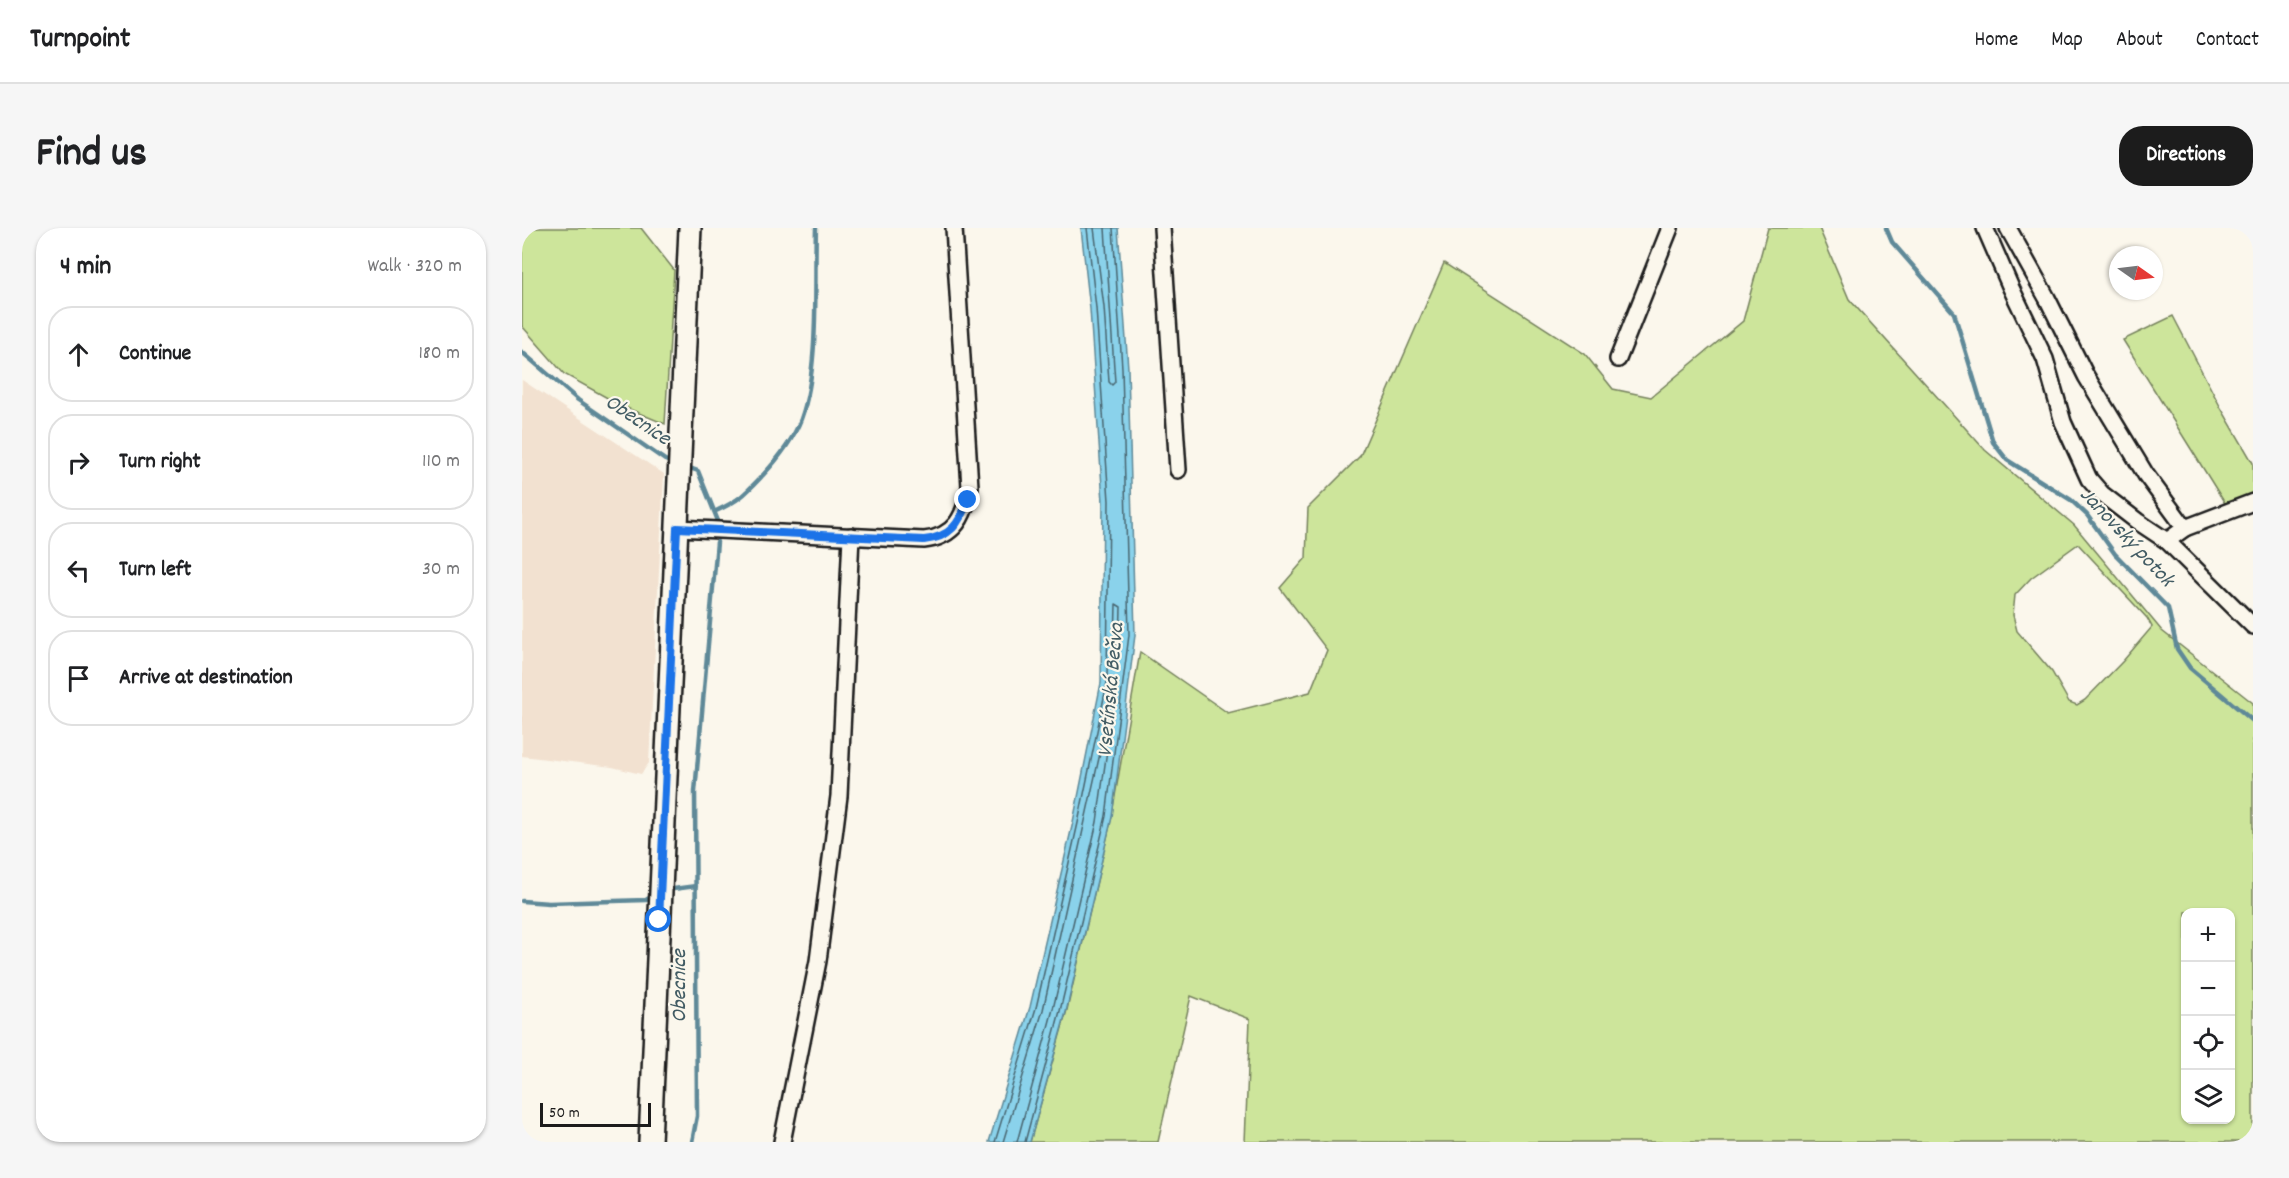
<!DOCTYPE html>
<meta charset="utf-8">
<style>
:root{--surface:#fff;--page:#f6f6f6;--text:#202124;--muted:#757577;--line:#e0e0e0;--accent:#1c1c1c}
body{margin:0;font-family:Dekko,sans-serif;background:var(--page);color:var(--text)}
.controls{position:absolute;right:18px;bottom:18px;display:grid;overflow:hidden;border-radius:12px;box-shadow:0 2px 4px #0004}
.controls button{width:54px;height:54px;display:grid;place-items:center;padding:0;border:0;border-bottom:2px solid var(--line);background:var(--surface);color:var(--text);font:30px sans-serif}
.compass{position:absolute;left:1587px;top:18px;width:54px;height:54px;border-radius:50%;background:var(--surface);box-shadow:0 2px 4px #0004;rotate:104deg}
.scale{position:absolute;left:18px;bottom:15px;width:111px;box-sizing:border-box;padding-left:6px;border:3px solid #1c1c1c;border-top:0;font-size:16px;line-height:21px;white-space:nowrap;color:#1c1c1c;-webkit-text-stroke:4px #fbf7ec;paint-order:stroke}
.stop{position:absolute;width:18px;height:18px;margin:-14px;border:4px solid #1a73e8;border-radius:50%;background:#fff}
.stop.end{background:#1a73e8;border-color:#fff;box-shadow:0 2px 6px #0008}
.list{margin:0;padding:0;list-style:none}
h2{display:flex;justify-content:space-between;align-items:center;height:78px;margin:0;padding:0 24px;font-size:26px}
h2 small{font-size:20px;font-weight:400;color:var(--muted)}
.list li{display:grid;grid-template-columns:39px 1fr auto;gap:18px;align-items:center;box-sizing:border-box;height:96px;margin:0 12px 12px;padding:0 12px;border:2px solid var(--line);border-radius:24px}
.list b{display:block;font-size:22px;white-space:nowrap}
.list em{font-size:20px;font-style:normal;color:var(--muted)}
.icon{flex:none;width:33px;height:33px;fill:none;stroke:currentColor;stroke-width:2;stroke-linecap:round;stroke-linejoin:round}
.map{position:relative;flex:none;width:1731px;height:914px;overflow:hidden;border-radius:24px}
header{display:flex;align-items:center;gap:36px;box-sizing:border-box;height:84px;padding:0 30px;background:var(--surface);border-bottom:2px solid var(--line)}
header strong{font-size:28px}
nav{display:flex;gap:33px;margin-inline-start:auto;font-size:21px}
.intro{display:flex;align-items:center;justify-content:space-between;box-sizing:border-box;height:144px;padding:0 36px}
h1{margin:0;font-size:42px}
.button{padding:15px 27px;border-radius:24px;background:var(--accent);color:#fff;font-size:21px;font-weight:700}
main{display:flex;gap:36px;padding:0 36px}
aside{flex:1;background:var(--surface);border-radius:24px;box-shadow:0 2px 4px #0004}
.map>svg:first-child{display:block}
.built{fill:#f2e1d0}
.green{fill:#cde59b;stroke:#74805c;stroke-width:1.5;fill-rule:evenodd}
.water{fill:#8ad2eb;stroke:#5e8998;stroke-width:1.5}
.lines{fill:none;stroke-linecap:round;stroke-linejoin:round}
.shore{stroke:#48656f;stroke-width:1.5}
.stream{stroke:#5e8998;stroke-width:4.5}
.street-casing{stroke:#1c1c1c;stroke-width:20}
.secondary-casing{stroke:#1c1c1c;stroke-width:26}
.street{stroke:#fbf7ec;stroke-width:15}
.secondary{stroke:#fbf7ec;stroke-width:21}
.route{stroke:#1a73e8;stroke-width:8}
.labels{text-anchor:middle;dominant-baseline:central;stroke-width:4.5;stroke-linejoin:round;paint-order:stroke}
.water-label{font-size:22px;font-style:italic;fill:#425c64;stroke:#fbf7ec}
</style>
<header>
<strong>Turnpoint</strong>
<nav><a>Home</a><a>Map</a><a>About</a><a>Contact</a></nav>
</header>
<div class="intro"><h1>Find us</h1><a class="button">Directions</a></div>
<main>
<aside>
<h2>4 min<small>Walk · 320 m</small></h2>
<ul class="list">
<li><svg class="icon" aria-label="ahead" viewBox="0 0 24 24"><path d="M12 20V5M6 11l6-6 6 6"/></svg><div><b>Continue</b></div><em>180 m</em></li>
<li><svg class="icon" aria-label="right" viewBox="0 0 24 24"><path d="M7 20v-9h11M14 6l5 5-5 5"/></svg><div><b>Turn right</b></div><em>110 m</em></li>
<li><svg class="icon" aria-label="left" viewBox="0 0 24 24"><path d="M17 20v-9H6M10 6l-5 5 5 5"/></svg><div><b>Turn left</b></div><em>30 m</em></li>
<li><svg class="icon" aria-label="arrive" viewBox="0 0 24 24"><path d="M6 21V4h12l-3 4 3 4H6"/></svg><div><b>Arrive at destination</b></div></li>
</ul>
</aside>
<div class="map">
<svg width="1731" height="914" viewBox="0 0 1731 914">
<rect width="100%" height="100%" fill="#fbf7ec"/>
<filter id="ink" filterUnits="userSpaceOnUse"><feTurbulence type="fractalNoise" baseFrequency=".0167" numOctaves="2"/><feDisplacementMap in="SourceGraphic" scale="12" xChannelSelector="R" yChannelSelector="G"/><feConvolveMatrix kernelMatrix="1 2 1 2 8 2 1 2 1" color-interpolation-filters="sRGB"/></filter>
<g filter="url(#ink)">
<!-- built -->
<path class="built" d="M 0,152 L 142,246 L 127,535 L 119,546 L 90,539 L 0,528 Z"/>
<!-- green -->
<g class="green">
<path d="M 0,0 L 119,0 L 152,42 L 143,196 L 100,178 L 42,146 L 0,98 Z"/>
<path d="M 1246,0 L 1297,0 L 1327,71 L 1463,222 L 1552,297 L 1640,403 L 1731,475 L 1731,914 L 723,914 L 728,791 L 669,768 L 636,914 L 508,914 L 545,782 L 588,597 L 618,424 L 706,485 L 788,464 L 805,422 L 758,360 L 784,330 L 786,280 L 838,228 L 922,35 L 1063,126 L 1091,161 L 1129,169 L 1221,93 ZM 1556,316 L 1625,390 L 1630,399 L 1601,433 L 1563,472 L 1555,477 L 1547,474 L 1530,444 L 1495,403 L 1491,387 L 1493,367 L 1509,350 ZM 1664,684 L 1708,684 L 1708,892 L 1664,892 Z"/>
<path d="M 1651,88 L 1699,180 L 1731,235 L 1731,265 L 1704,277 L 1601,112 Z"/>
</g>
<!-- water -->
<path class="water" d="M 559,0 L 596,0 L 606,140 L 613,407 L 590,589 L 544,784 L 508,914 L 467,914 L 508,779 L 551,594 L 579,455 L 581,274 L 568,81 Z"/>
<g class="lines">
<!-- shore -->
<g class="shore">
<path d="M 572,0 L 582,79 L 587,154 L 590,157 L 593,154 L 592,140 L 583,0"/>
<path d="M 594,376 L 599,379 L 598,416 L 596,418 L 593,415 Z"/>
<path d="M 473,914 L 514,780 L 556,595 L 585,455 L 587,273 L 574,80 L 565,0"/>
<path d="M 481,914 L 521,782 L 579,521 L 583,519 L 585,522 L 575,594 L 531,781 L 495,914"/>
<path d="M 503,914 L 538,783 L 584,588 L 607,407 L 600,140 L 591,0"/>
</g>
<!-- stream -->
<g class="stream">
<path d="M 1364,0 L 1370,14 L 1432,85 L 1471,214 L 1485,232 L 1549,272 L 1565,287 L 1593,326 L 1646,380 L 1655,421 L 1668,440 L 1731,493"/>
<path d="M 0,124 L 56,172 L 143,232 L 151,235"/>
<path d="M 165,239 L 176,243 L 196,293"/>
<path d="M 194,283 C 218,272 223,266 241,247 C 256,231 271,212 279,191 C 298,138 292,57 294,0"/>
<path d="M 144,662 L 174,658"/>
<path d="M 0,673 L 27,675 L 124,672 L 134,666"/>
<path d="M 170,914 L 175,888 L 173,564 L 195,314"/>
</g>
<!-- street casing -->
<g class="street-casing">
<g id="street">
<path d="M 640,0 L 656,242"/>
<path d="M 1463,0 L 1489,60 L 1523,131 L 1541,194 L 1567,251 L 1580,266 L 1615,293 L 1645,313 L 1731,398"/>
<path d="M 1486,0 L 1525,70 L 1564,148 L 1624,247 L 1663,300 L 1645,313"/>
<path d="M 1096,131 L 1148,0"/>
<path d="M 155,300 L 402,312 C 433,309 443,288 448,259 L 432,0"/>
<path d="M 1663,300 L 1731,274"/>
<path d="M 260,914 L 296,733 L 317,568 L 329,308"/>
</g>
</g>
<!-- secondary casing -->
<g class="secondary-casing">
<path id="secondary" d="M 128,914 L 168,0"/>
</g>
<!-- street -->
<use href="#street" class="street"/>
<!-- secondary -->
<use href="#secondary" class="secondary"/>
</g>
</g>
<g class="lines" filter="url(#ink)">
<!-- route -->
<path class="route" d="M 137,692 L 155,300 L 402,312 C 429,309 437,296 446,272"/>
</g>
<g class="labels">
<!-- water labels -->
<g class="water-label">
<text transform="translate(115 193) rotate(34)">Obecnice</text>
<text transform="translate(1604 310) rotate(47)">Janovský potok</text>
<text transform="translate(590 462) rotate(-85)">Vsetínská Bečva</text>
<text transform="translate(158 758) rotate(-90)">Obecnice</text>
</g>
</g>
</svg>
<div class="controls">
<button>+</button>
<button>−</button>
<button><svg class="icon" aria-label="locate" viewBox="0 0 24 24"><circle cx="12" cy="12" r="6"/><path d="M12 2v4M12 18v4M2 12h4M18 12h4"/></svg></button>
<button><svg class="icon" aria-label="layers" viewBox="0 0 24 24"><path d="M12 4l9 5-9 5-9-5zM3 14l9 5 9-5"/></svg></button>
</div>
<svg class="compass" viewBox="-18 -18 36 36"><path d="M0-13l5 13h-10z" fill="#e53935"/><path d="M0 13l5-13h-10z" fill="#757577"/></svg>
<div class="scale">50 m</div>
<div class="stop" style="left:137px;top:692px"></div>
<div class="stop end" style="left:446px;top:272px"></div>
</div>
</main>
